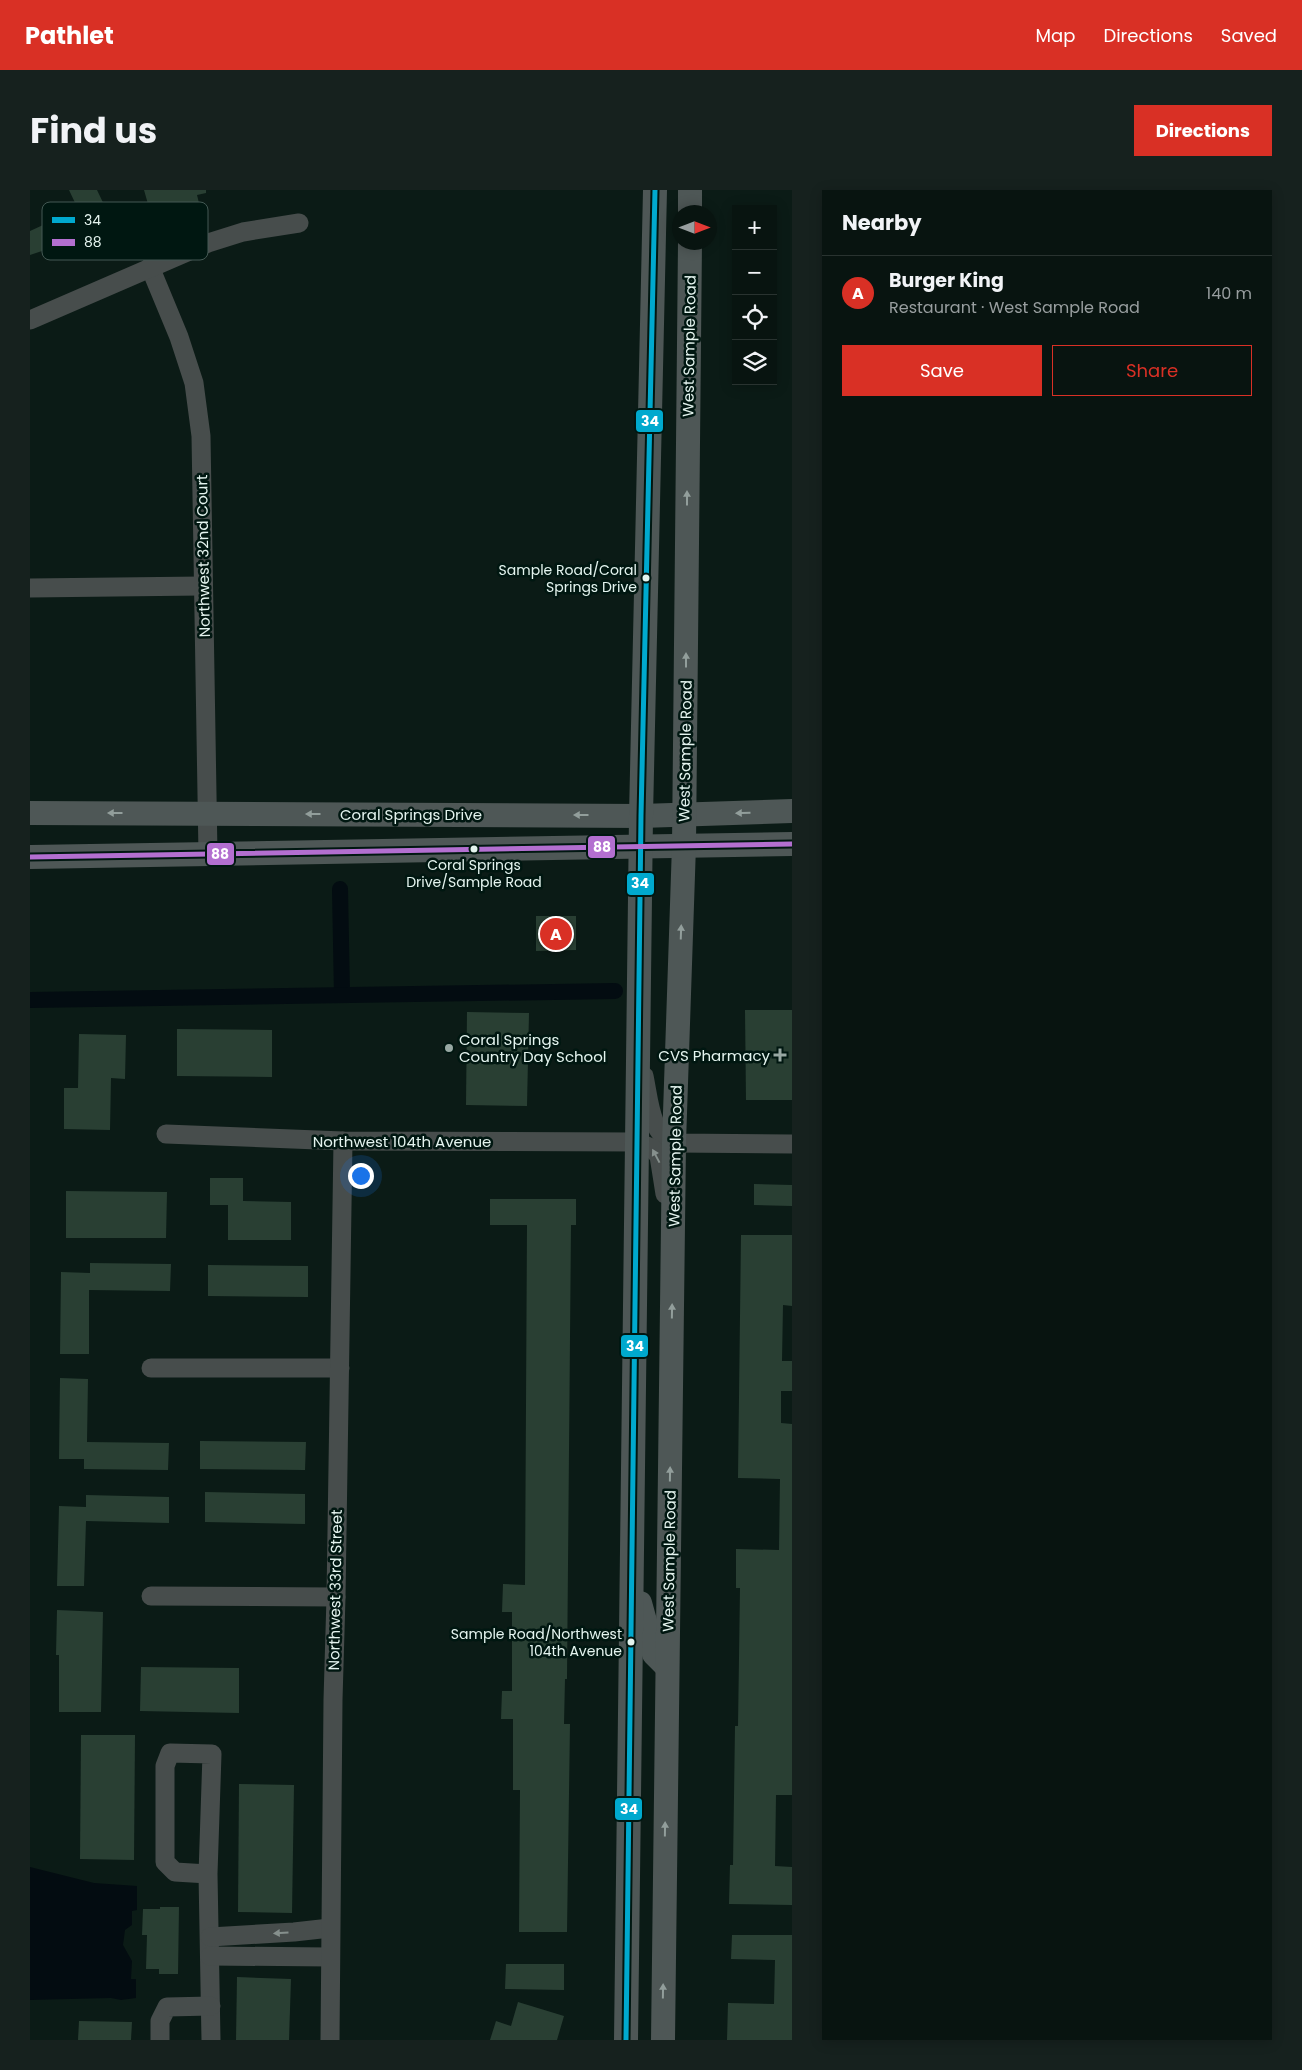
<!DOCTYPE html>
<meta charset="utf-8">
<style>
:root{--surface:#081410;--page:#16211e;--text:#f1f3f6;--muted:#989e9f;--line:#293330;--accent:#d93025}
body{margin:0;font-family:Poppins,sans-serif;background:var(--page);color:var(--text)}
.controls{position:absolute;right:15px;top:15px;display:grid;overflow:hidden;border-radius:0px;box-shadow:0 2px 12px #0003}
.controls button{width:45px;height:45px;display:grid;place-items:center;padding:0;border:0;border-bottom:1px solid var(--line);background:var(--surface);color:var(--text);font:25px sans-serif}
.compass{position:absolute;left:642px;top:15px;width:45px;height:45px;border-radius:50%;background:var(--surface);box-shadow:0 2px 12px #0003;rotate:90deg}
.you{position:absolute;left:330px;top:985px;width:18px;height:18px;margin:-12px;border:4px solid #fff;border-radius:50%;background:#1a73e8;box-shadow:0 0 0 8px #1a73e833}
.badge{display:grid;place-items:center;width:32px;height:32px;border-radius:50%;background:var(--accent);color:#fff;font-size:16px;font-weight:700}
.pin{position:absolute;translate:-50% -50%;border:2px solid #fff;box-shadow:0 1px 5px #0006}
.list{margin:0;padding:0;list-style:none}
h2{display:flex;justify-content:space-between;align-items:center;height:65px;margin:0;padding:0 20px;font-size:21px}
h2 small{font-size:16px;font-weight:400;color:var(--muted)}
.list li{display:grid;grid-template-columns:32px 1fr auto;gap:15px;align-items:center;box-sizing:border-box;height:75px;padding:0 20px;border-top:1px solid var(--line)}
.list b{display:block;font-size:19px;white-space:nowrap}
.list p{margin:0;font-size:16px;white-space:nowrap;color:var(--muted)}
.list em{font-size:16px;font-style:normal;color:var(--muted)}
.actions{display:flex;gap:10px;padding:15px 20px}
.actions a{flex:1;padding:11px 0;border:1px solid var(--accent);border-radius:0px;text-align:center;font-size:18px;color:var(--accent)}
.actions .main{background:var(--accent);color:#fff}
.icon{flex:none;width:28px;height:28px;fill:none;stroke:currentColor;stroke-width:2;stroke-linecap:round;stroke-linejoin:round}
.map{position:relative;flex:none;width:762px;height:1850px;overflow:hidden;border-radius:0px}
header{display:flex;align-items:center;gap:30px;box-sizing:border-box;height:70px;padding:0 25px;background:var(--accent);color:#fff}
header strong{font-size:24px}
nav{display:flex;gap:28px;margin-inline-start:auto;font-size:18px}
.intro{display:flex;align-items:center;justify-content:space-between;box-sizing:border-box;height:120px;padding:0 30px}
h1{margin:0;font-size:35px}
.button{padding:12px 22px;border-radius:0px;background:var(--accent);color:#fff;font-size:18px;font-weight:700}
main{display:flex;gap:30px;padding:0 30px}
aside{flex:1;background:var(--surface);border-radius:0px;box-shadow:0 2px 12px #0003}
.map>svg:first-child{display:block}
.water{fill:#030c11}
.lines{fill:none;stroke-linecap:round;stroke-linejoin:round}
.canal{stroke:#030c11;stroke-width:16}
.building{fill:#293f33}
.minor{stroke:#474d4c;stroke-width:19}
.major{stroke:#4e5756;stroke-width:24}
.bus-1-casing{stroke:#001711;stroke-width:9}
.bus-2-casing{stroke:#001711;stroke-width:9}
.bus-1{stroke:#00a9ce;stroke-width:5}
.bus-2{stroke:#b36fd0;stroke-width:5}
.oneway{fill:#929e9b}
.oneway2{fill:#86908d}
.bus-dot{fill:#e4f4ef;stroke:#001711;stroke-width:2}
.poi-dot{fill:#98a8a3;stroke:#001711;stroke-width:2}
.labels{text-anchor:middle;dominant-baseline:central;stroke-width:5;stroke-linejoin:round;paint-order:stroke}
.bus-label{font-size:14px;fill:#e4f4ef;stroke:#001711;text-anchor:end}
.street-label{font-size:15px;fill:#e4f4ef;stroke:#001711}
.poi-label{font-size:15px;fill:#e4f4ef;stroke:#001711;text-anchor:start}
.key{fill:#001711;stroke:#445954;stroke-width:1}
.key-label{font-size:14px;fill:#e4f4ef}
.line-badge{stroke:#001711;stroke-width:2}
.badge-label{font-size:14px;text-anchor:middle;font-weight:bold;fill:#fff}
</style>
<header>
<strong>Pathlet</strong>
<nav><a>Map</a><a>Directions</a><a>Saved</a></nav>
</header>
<div class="intro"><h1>Find us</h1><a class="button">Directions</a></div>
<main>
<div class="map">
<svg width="762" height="1850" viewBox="0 0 762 1850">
<rect width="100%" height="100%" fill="#0b1b16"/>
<!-- water -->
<path class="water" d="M 0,1677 L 64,1693 L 107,1696 L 107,1720 L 102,1721 L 102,1735 L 95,1740 L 93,1755 L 102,1771 L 101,1789 L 106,1789 L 106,1808 L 91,1810 L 81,1808 L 0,1810 Z"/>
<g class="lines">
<!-- canal -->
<g class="canal">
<path d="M 310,699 L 312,805"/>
<path d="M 0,810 L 585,801"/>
</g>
</g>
<!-- building -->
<g class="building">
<path d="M 39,0 L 67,0 L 89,46 L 68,56 L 67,53 L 36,68 L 30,55 L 0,65 L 0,41 L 48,19 Z"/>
<path d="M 114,0 L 176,0 L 176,3 L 167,5 L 169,13 L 149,18 L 147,12 L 120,21 Z"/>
<path d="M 506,726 L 546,726 L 546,760 L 506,761 Z"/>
<path d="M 715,820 L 762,820 L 762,910 L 716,910 Z"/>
<path d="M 437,822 L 499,823 L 497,916 L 436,915 Z"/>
<path d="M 147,839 L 242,840 L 242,887 L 147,886 Z"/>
<path d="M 49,844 L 96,845 L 95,889 L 81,888 L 80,940 L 34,939 L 34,898 L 48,898 Z"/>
<path d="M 180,988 L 213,988 L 213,1011 L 261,1012 L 261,1050 L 198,1050 L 198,1015 L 180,1015 Z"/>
<path d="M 724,994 L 762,995 L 762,1016 L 724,1015 Z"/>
<path d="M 36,1001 L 137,1002 L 136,1048 L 36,1048 Z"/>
<path d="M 460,1009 L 546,1009 L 546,1035 L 541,1035 L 537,1489 L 535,1489 L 534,1534 L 540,1534 L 537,1742 L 489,1742 L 490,1600 L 483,1600 L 483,1529 L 471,1529 L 472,1501 L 482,1501 L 482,1422 L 472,1422 L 473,1394 L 495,1395 L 497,1035 L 460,1035 Z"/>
<path d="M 711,1045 L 762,1045 L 762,1116 L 753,1115 L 752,1171 L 762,1171 L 762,1201 L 751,1201 L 751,1233 L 762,1234 L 762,1605 L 746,1605 L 745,1676 L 762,1677 L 762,1715 L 699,1714 L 700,1675 L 703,1675 L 705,1536 L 708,1536 L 710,1398 L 706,1398 L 706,1359 L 749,1360 L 750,1289 L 708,1288 Z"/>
<path d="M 60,1073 L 141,1074 L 140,1101 L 59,1100 L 59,1164 L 30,1164 L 31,1082 L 60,1083 Z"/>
<path d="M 178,1075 L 278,1076 L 278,1107 L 178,1106 Z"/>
<path d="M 30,1188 L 58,1189 L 57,1252 L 139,1253 L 138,1280 L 54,1279 L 54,1269 L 29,1269 Z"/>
<path d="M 170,1251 L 276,1252 L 275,1280 L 170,1279 Z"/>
<path d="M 175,1302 L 275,1304 L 275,1334 L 175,1332 Z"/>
<path d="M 56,1305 L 139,1307 L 139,1333 L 56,1331 L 54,1396 L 27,1396 L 29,1316 L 56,1317 Z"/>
<path d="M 27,1420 L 73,1422 L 71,1522 L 29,1522 L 29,1465 L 26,1465 Z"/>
<path d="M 111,1477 L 209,1478 L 209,1523 L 110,1521 Z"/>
<path d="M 51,1545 L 105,1545 L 104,1670 L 50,1669 Z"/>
<path d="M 209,1594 L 264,1595 L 262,1723 L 208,1722 Z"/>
<path d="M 130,1717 L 149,1717 L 148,1784 L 129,1784 L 129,1779 L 116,1779 L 117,1745 L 112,1745 L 113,1719 L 130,1719 Z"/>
<path d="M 702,1745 L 762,1745 L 762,1850 L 697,1850 L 698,1813 L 744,1814 L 745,1770 L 701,1769 Z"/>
<path d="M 476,1774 L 534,1774 L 534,1800 L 475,1799 Z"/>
<path d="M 207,1787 L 261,1789 L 259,1850 L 206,1850 Z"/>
<path d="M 488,1812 L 534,1826 L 527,1850 L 460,1850 L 466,1831 L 481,1836 Z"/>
<path d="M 49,1831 L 102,1832 L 101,1850 L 48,1850 Z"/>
</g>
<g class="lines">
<!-- minor -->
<g class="minor">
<path d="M 120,77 L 149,147 L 164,193 L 171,246 L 178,664"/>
<path d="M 0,130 L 178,53 L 213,42 L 269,33"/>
<path d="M 0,398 L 172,396"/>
<path d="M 614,886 C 619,909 620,944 644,953 L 762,954"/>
<path d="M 136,944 L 313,951 L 607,952 L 622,958 L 629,966 L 635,1004"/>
<path d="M 121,1178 L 310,1178"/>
<path d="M 121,1406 L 306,1407"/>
<path d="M 178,1684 L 145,1682 L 135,1672 L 135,1576 L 140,1563 L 182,1564 L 178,1684 L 181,1850"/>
<path d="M 180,1747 L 264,1742 L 300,1738"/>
<path d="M 180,1766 L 300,1767"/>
<path d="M 130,1850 L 130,1831 L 137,1817 L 181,1816"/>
<path d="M 300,1850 L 303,1510 L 306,1407 L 313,951"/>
</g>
<!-- major -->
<g class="major">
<path d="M 660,22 L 660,0"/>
<path d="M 0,623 L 611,626 L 762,621"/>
<path d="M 0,667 L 762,654"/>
<path d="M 610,1413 L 624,1464 L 637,1477"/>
<path d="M 596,1850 L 611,626 L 625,0"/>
<path d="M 633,1850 L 644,953 L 654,655 L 660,52"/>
</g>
<!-- bus-1 casing -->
<g class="bus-1-casing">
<path id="bus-1" d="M 596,1850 L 611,626 L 625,0"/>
</g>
<!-- bus-2 casing -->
<g class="bus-2-casing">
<path id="bus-2" d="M 0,667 L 762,654"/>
</g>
<!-- bus-1 -->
<use href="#bus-1" class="bus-1"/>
<!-- bus-2 -->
<use href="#bus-2" class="bus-2"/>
</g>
<!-- one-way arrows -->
<defs><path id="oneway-solid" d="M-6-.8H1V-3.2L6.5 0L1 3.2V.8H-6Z" transform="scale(1.25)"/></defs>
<g class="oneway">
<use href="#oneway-solid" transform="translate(657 308) rotate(-90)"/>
<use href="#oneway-solid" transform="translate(656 470) rotate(-90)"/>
<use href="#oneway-solid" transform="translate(85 623) rotate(180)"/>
<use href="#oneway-solid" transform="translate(713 623) rotate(179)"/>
<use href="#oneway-solid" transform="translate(283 624) rotate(-180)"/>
<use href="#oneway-solid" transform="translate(551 625) rotate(-180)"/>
<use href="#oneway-solid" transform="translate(651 742) rotate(-88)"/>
<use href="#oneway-solid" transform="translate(642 1121) rotate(-89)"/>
<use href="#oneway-solid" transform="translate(640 1284) rotate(-89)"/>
<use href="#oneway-solid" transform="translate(635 1639) rotate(-89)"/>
<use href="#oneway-solid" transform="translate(633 1801) rotate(-89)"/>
</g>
<g class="oneway2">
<use href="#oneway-solid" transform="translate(626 966) rotate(-118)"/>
<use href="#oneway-solid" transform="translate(251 1743) rotate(177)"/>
</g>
<!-- markers -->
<g class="bus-dot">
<circle cx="616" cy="388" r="4.5"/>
<circle cx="444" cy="659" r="4.5"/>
<circle cx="601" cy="1452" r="4.5"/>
</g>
<g class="poi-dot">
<circle cx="419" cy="858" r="5"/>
<path d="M747.5 857.5h5v5h5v5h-5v5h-5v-5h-5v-5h5z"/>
</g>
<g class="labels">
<!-- bus labels -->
<g class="bus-label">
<text x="607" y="380">Sample Road/Coral<tspan x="607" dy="17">Springs Drive</tspan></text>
<text x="444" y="675" text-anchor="middle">Coral Springs<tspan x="444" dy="17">Drive/Sample Road</tspan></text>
<text x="592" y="1444">Sample Road/Northwest<tspan x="592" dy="17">104th Avenue</tspan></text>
</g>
<!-- street labels -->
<g class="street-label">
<text transform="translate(659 156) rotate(-89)">West Sample Road</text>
<text transform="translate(173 366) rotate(-91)">Northwest 32nd Court</text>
<text transform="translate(655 561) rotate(-89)">West Sample Road</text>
<text x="381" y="624">Coral Springs Drive</text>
<text x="372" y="951">Northwest 104th Avenue</text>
<text transform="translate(645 966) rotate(-89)">West Sample Road</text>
<text transform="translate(639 1371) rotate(-89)">West Sample Road</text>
<text transform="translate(305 1400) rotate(-89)">Northwest 33rd Street</text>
</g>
<!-- poi labels -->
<g class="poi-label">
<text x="429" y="849">Coral Springs<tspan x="429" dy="17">Country Day School</tspan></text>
<text x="740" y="865" text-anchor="end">CVS Pharmacy</text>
</g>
</g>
<!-- legend -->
<rect x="12" y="12" width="166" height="58" rx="8" class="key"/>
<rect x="22" y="27" width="23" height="6" fill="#00a9ce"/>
<rect x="22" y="49" width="23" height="7" fill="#b36fd0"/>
<g class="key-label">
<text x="54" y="35">34</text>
<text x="54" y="57">88</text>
</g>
<g class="line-badge">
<rect x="605" y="219" width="29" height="24" rx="5" fill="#00a9ce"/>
<rect x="557" y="645" width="29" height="24" rx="5" fill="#b36fd0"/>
<rect x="176" y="652" width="29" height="24" rx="5" fill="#b36fd0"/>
<rect x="596" y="682" width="29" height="24" rx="5" fill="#00a9ce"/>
<rect x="590" y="1144" width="29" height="24" rx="5" fill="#00a9ce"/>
<rect x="584" y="1607" width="29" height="24" rx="5" fill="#00a9ce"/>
</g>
<g class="badge-label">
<text x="620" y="236">34</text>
<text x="572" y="662">88</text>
<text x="190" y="669">88</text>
<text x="610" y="698">34</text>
<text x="605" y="1161">34</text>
<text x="599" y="1624">34</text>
</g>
</svg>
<div class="controls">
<button>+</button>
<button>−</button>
<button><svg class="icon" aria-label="locate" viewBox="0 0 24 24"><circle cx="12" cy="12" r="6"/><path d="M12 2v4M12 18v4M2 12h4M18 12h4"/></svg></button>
<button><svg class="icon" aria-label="layers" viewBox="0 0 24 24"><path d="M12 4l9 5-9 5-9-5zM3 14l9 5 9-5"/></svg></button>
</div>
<svg class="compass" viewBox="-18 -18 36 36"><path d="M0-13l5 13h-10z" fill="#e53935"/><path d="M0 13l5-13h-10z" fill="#989e9f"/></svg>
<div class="you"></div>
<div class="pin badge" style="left:526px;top:744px">A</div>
</div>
<aside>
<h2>Nearby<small></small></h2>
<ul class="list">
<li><span class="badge">A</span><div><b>Burger King</b><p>Restaurant · West Sample Road</p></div><em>140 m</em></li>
</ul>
<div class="actions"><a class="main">Save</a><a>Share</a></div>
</aside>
</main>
